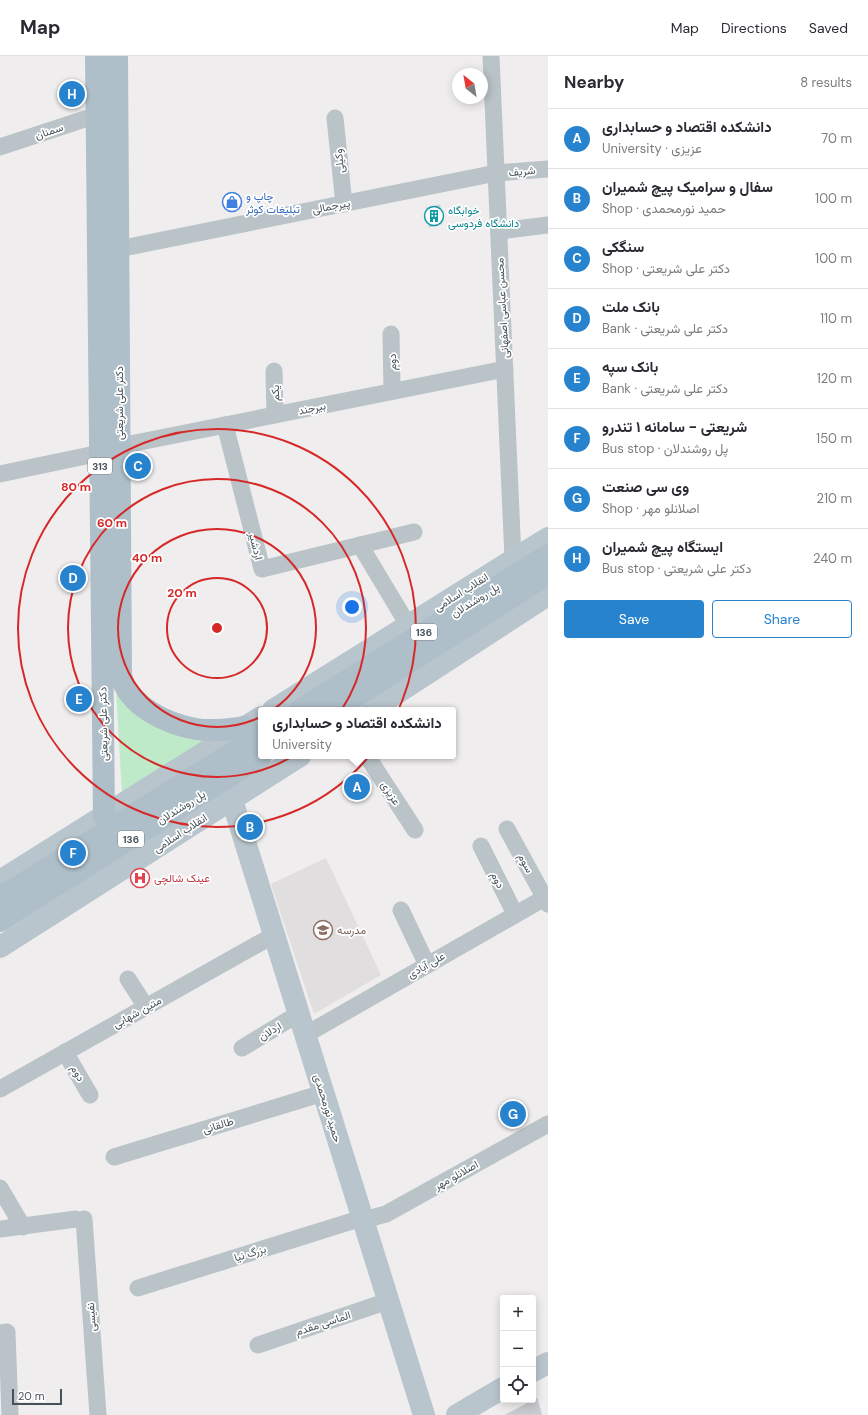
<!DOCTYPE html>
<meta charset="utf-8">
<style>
:root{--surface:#fff;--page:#f2f2f3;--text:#2b2b33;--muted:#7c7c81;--line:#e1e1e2;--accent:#2883ce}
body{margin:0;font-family:"DM Sans",Vazirmatn,sans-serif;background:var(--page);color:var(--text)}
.controls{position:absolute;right:12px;bottom:12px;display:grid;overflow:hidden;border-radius:4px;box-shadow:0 2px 10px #0003}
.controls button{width:36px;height:36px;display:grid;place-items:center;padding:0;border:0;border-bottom:1px solid var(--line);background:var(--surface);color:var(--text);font:20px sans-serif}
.compass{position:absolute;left:452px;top:12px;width:36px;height:36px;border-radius:50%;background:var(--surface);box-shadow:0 2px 10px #0003;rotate:329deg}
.scale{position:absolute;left:12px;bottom:10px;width:50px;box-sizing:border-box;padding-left:4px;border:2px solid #475258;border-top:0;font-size:11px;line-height:14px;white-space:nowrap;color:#475258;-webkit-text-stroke:3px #fff;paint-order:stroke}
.you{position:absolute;left:352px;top:551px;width:14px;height:14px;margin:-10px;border:3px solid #fff;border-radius:50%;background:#1a73e8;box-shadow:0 0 0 6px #1a73e833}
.badge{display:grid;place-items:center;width:26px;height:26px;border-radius:50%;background:var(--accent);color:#fff;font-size:13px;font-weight:700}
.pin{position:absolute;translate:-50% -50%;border:2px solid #fff;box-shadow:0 1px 4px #0006}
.popup{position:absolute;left:258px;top:651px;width:198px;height:52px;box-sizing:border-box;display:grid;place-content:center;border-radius:4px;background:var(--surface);filter:drop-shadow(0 1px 3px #0005);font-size:13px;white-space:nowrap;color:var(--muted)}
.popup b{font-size:15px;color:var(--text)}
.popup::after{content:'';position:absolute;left:50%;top:100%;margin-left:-8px;border:8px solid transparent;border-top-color:var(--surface)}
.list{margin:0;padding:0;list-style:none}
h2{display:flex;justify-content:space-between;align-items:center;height:52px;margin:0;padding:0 16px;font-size:17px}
h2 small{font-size:13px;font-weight:400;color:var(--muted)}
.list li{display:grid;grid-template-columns:26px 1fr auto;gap:12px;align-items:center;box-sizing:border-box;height:60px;padding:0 16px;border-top:1px solid var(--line)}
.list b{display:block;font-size:15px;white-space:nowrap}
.list p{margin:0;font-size:13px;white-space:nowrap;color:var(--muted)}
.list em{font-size:13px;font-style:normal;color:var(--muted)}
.actions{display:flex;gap:8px;padding:12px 16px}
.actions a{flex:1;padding:9px 0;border:1px solid var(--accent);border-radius:4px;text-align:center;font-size:14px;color:var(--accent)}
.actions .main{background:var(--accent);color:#fff}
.icon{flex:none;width:22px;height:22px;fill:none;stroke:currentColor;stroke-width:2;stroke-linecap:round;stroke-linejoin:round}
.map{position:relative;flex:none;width:548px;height:1359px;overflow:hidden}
header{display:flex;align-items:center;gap:24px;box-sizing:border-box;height:56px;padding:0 20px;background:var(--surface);border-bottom:1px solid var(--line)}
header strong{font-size:19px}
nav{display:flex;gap:22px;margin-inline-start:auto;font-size:14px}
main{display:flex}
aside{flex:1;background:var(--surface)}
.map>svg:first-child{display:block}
.education{fill:#e0dede}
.green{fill:#beeaca}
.building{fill:#c7cacf;stroke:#d1d4d8}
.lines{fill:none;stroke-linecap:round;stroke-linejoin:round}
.street{stroke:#b9c3c8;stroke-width:17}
.secondary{stroke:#b9c5cd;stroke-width:22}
.primary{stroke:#aebfc9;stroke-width:22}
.primary-bridge{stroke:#aebfc9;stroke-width:22}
.ring{fill:none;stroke:#d62828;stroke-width:2}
.labels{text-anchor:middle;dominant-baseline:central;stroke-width:3.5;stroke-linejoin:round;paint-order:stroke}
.shield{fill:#fff;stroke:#7e868a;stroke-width:1}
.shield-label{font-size:10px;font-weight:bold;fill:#475258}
.street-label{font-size:11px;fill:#475258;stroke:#fff}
.shop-label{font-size:11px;fill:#366cbe;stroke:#fff;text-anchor:start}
.culture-label{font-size:11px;fill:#0d838f;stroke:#fff;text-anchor:start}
.health-label{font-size:11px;fill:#be3a42;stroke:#fff;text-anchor:start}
.education-label{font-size:11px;fill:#785e54;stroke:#fff;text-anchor:start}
.centre{fill:#d62828;stroke:#fff;stroke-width:2}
.ring-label{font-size:12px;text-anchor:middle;font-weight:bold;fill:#d62828;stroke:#fff;stroke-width:3.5;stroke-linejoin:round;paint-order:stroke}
</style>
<header>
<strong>Map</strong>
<nav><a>Map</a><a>Directions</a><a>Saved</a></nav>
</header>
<main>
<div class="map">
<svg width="548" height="1359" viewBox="0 0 548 1359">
<rect width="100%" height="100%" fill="#efeded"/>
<!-- education -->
<path class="education" d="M 326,802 L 381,919 L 314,958 L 271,828 Z"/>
<!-- green -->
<path class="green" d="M 116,633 L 213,682 L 122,739 Z"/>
<!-- building -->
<g class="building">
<path d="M 440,149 L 442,168 L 429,171 L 426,152 Z"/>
<path d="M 537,1342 L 542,1359 L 505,1359 Z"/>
</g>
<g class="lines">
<!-- street -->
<g class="street">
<path d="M 491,0 L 513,503"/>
<path d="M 335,62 L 344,148"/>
<path d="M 0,91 L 97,59"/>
<path d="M 499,175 L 548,169"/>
<path d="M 118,193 L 496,117 L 548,113"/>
<path d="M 391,278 L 392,335"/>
<path d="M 274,315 L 275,359"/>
<path d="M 225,369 L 262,513 L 414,476"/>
<path d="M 120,390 L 505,313"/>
<path d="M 0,418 L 100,397"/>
<path d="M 360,489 L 408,569"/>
<path d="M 367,700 L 415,774"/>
<path d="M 507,773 L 548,848"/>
<path d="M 481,790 L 515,858"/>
<path d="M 401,854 L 427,909"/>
<path d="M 128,923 L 146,951"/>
<path d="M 305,979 L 548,840"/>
<path d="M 242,992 L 298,958"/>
<path d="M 65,996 L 90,1039"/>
<path d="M 0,1033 L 274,879"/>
<path d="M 114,1101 L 323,1037"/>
<path d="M 0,1132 L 23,1171"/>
<path d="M 84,1163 L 98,1359"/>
<path d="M 0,1173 L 76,1163"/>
<path d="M 138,1232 L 362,1162 L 371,1162 L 386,1158 L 548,1068"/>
<path d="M 0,1277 L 7,1276 L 10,1359"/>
<path d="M 258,1289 L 388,1245"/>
</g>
<!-- secondary -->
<g class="secondary">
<path d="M 273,654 L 548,482"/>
<path d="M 371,654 L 548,539"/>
<path d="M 232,744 L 424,1359"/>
<path d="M 0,825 L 261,661"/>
<path d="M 0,891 L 300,700"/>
<path d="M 533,1315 L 548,1307"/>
<path d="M 457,1359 L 503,1332"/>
</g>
<!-- primary -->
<g class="primary">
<path d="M 96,0 L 104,761"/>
<path d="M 117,0 L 121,619 C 128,650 167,668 196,673 C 212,676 229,673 245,671"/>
<path d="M 300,654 L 548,499"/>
<path d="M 334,654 L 548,518"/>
</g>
<!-- primary-bridge -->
<g class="primary-bridge">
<path d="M 0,842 L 261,679"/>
<path d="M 0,865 L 261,700"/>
</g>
</g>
<!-- distance rings -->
<g class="ring">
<circle cx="217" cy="572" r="50"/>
<circle cx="217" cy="572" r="99"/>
<circle cx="217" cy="572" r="149"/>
<circle cx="217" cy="572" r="199"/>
</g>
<!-- icons -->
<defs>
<g id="shop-ring" transform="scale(1)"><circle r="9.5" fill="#fff" stroke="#3f7fe0" stroke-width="1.5"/><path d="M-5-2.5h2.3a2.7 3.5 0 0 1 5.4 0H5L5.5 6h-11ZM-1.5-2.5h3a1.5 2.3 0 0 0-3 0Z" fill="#3f7fe0"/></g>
<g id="building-ring" transform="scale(1)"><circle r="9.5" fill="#fff" stroke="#0f9aa8" stroke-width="1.5"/><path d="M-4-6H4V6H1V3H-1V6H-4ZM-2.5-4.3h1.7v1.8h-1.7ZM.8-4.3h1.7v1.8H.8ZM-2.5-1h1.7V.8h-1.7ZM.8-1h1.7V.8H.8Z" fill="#0f9aa8"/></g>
<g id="hospital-ring" transform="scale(1)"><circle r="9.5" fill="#fff" stroke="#e0444e" stroke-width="1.5"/><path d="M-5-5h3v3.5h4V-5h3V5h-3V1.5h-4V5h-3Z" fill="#e0444e"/></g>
<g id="school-ring" transform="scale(1)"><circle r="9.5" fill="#fff" stroke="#8d6e63" stroke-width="1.5"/><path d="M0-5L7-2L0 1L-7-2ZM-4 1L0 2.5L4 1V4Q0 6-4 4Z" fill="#8d6e63"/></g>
</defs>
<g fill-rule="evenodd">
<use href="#shop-ring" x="232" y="146"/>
<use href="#building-ring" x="434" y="160"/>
<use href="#hospital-ring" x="140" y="822"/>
<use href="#school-ring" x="323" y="874"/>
</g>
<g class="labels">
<!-- shield labels -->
<g class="shield">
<rect x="88" y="402" width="24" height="16" rx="3"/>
<rect x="411" y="568" width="26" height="16" rx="3"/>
<rect x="118" y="775" width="26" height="16" rx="3"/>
</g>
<g class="shield-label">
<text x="100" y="410">313</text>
<text x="424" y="576">136</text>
<text x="131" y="783">136</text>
</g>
<!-- street labels -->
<g class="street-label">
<text transform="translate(49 75) rotate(-19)">سمنان</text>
<text transform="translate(339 105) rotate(-96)">وکیلی</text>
<text transform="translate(522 115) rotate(-5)">شریف</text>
<text transform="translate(331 150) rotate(-11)">پیرجمالی</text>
<text transform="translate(502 252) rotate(-93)">محسن عباسی اصفهانی</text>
<text transform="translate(392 306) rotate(-91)">دوم</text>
<text transform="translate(275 337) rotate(-91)">یکم</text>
<text transform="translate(119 347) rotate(-90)">دکتر علی شریعتی</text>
<text transform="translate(312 352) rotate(-12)">بیرجند</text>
<text transform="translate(256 490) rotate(76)">اردشیر</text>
<text transform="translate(461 536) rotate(-32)">انقلاب اسلامی</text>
<text transform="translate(475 544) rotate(-32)">پل روشندلان</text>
<text transform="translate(103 668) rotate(-91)">دکتر علی شریعتی</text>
<text transform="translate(391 737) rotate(57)">عزیزی</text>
<text transform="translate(181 751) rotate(-32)">پل روشندلان</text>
<text transform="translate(180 777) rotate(-33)">انقلاب اسلامی</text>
<text transform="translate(526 807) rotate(62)">سوم</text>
<text transform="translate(498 824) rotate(64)">دوم</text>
<text transform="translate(426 909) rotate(-30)">علی آبادی</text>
<text transform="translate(137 956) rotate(-29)">متین شهابی</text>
<text transform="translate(270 975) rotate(-31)">اردلان</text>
<text transform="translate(78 1017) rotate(60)">دوم</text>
<text transform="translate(328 1052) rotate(73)">حمید نورمحمدی</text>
<text transform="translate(218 1069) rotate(-17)">طالقانی</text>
<text transform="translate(456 1119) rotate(-29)">اصلانلو مهر</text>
<text transform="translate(250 1197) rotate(-17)">بزرگ نیا</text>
<text transform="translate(91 1261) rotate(-94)">نفیسی</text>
<text transform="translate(323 1267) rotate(-18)">الماسی مقدم</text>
</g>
<!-- shop labels -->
<g class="shop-label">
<text x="246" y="140">چاپ و<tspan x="246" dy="13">تبلیغات کوثر</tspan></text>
</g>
<!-- culture labels -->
<g class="culture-label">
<text x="448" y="154">خوابگاه<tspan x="448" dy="13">دانشگاه فردوسی</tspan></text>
</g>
<!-- health labels -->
<g class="health-label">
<text x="154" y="822">عينک شالچی</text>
</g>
<!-- education labels -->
<g class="education-label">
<text x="337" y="874">مدرسه</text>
</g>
</g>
<circle cx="217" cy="572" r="6" class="centre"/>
<g class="ring-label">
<text x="76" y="435">80 m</text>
<text x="112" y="471">60 m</text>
<text x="147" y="506">40 m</text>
<text x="182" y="541">20 m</text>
</g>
</svg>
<div class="controls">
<button>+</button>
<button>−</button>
<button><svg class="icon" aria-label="locate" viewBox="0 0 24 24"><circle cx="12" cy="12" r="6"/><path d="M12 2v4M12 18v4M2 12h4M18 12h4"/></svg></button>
</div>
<svg class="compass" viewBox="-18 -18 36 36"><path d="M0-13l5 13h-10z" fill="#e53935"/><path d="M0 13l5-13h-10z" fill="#7c7c81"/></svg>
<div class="scale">20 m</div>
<div class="you"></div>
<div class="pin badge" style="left:357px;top:731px">A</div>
<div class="popup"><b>دانشکده اقتصاد و حسابداری</b>University</div>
<div class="pin badge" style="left:250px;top:771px">B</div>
<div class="pin badge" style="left:138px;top:410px">C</div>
<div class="pin badge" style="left:73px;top:522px">D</div>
<div class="pin badge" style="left:79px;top:643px">E</div>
<div class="pin badge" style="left:73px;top:797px">F</div>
<div class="pin badge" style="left:513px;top:1058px">G</div>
<div class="pin badge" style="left:72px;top:38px">H</div>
</div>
<aside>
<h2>Nearby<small>8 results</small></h2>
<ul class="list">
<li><span class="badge">A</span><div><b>دانشکده اقتصاد و حسابداری</b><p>University · عزیزی</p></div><em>70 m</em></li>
<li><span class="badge">B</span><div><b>سفال و سرامیک پیچ شمیران</b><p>Shop · حمید نورمحمدی</p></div><em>100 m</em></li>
<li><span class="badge">C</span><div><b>سنگکی</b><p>Shop · دکتر علی شریعتی</p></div><em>100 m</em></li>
<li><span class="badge">D</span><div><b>بانک ملت</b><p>Bank · دکتر علی شریعتی</p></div><em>110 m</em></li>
<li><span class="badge">E</span><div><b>بانک سپه</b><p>Bank · دکتر علی شریعتی</p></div><em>120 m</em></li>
<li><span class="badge">F</span><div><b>شریعتی - سامانه ۱ تندرو</b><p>Bus stop · پل روشندلان</p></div><em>150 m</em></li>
<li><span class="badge">G</span><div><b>وی سی صنعت</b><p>Shop · اصلانلو مهر</p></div><em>210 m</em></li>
<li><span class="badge">H</span><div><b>ایستگاه پیچ شمیران</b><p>Bus stop · دکتر علی شریعتی</p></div><em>240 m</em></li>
</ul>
<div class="actions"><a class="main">Save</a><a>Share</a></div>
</aside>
</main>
